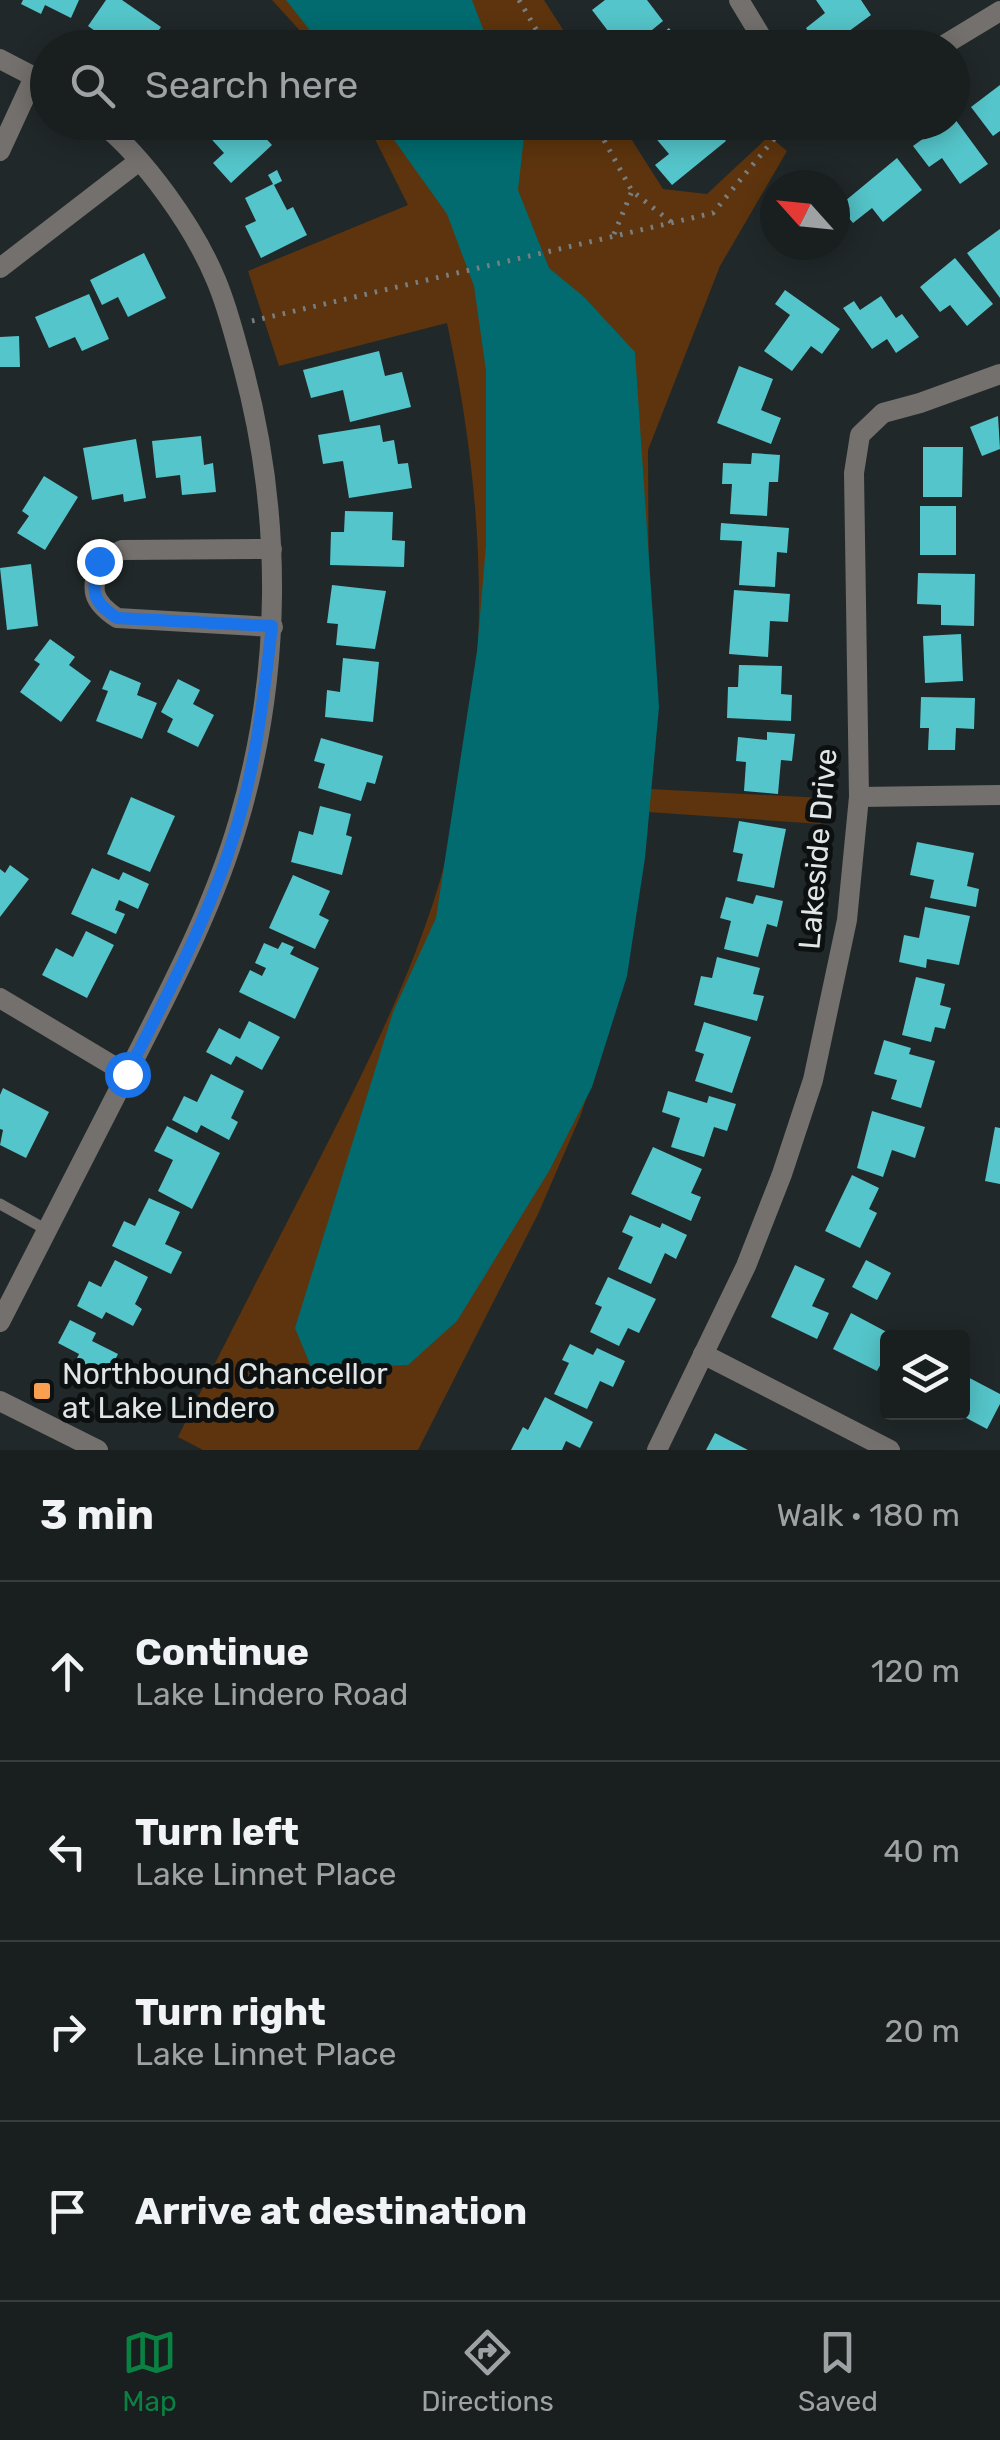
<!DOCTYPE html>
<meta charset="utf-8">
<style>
:root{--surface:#191e1f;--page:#222728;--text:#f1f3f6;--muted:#9fa2a4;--line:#373c3d;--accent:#0b8043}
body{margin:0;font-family:Rubik,sans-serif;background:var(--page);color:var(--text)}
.controls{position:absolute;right:30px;bottom:30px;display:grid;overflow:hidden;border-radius:10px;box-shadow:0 5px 25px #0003}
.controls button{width:90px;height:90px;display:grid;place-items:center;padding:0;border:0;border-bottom:2px solid var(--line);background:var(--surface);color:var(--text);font:50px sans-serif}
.compass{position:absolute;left:760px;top:170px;width:90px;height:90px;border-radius:50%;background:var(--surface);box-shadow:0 5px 25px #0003;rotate:297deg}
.stop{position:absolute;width:30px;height:30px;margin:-22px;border:8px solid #1a73e8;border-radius:50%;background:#fff}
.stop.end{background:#1a73e8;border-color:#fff;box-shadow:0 2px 10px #0008}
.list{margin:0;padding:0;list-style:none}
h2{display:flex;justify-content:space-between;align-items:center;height:130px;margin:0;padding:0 40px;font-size:42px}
h2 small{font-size:32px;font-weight:400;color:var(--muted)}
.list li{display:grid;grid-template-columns:65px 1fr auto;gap:30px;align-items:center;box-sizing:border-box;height:180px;padding:0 40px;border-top:2px solid var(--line)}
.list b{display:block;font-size:38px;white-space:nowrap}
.list p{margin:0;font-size:32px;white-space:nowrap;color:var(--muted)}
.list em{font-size:32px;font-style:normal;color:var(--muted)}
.icon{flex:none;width:55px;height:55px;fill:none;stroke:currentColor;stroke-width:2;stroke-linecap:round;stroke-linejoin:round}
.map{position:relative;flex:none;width:1000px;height:1450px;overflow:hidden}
.search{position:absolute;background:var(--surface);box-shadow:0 5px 25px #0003;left:30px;right:30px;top:30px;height:110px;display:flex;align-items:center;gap:25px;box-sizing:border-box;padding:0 35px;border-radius:55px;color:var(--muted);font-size:38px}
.sheet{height:850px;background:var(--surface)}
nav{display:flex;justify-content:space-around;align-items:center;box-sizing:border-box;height:140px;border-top:2px solid var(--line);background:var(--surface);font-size:28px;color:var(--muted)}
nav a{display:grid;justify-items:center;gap:5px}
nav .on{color:var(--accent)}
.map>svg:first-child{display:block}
.green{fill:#5d340d}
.water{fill:#016b6f}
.building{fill:#54c5ca}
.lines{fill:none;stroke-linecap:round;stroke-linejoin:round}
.path{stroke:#797f80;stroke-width:5;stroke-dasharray:2.5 8;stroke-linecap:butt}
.service{stroke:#73706e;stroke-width:11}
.minor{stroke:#73706e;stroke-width:20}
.tertiary{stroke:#73706e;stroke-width:20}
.route{stroke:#1a73e8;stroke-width:12}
.poi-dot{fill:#fa9f4f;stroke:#0d1010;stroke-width:4}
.labels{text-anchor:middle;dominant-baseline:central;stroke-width:10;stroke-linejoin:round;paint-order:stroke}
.street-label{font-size:30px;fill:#e0e5e5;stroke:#0d1010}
.poi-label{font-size:30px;fill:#e0e5e5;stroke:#0d1010;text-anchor:start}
</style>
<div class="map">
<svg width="1000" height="1450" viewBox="0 0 1000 1450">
<rect width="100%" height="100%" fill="#212829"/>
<!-- green -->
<g class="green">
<path d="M 272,0 L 544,0 L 574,47 L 315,47 Z"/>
<path d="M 367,123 L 621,123 L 663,189 L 707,194 L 769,136 L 787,151 L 720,266 L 648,450 L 650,789 L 823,798 L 821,824 L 648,812 L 605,1043 L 580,1117 L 538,1214 L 418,1450 L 203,1450 L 178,1437 C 223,1347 269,1257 315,1168 C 362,1075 409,983 439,884 C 494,694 488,514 447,323 L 279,366 L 248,271 L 408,205 Z"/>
</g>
<!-- water -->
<g class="water">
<path d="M 286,0 L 472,0 L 490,47 L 323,47 Z"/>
<path d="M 382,123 L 518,123 L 524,137 L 518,190 L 549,268 L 584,297 L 635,352 L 659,707 L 645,858 L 627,976 L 592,1087 L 549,1171 L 457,1321 L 408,1365 L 312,1369 L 295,1328 L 393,1012 L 436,918 L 477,651 L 486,545 L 486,371 L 474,286 L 447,214 Z"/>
</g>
<!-- building -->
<g class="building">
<path d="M 23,0 L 79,0 L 71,18 L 45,5 L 41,14 L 21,4 Z"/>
<path d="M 106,0 L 122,0 L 161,27 L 154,37 L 163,43 L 160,48 L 103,48 L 108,40 L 88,26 Z"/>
<path d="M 605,0 L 647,0 L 663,21 L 630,48 L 621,48 L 592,10 Z"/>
<path d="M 816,0 L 861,0 L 871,15 L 826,48 L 819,48 L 806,28 L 825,13 Z"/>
<path d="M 669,28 L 684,48 L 644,48 Z"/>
<path d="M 1000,85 L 1000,131 L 993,136 L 971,107 Z"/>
<path d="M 952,115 L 988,164 L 960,184 L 942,158 L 929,167 L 913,146 L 946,122 L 952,122 Z"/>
<path d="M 213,122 L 243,122 L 253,134 L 258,130 L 272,145 L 231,183 L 213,163 L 224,153 L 204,131 Z"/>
<path d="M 668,122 L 711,122 L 726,141 L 672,185 L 655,165 L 669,154 L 653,135 Z"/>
<path d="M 897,158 L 922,190 L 883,222 L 872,208 L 853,223 L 839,206 Z"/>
<path d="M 277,170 L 282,181 L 274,185 L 287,210 L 293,207 L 307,235 L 261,258 L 245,226 L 256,221 L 245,198 L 273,184 L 268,175 Z"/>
<path d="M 1000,229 L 1000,298 L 967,253 Z"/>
<path d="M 144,253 L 166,298 L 128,317 L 118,297 L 102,305 L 90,280 Z"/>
<path d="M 955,258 L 993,304 L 967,326 L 950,305 L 940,312 L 920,287 Z"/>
<path d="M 785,290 L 840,329 L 822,354 L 811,346 L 792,371 L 764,351 L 790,315 L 775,304 Z"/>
<path d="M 89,294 L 109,339 L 82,351 L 75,337 L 49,348 L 35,317 Z"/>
<path d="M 881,296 L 896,318 L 902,314 L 919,337 L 896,353 L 887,339 L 872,349 L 843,308 L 854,301 L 860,310 Z"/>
<path d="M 19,336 L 20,367 L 0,367 L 0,337 Z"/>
<path d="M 379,351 L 385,376 L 402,372 L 411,407 L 350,422 L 343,390 L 311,398 L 303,370 Z"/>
<path d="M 739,366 L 773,379 L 761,410 L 781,418 L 771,444 L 717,423 Z"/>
<path d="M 998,416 L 1000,449 L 982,456 L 970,427 Z"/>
<path d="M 380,425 L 383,442 L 394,440 L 398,464 L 408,463 L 412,488 L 349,498 L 343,461 L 323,464 L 318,435 Z"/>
<path d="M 201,436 L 204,465 L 213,463 L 216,492 L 182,495 L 180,475 L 156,478 L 152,441 Z"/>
<path d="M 136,439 L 146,498 L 124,502 L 123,494 L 92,500 L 83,448 Z"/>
<path d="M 923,447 L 963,447 L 962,497 L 923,497 Z"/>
<path d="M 752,453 L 780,455 L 778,482 L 769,482 L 767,516 L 730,514 L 732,484 L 722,484 L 723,463 L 751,464 Z"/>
<path d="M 44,476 L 78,497 L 45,550 L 17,533 L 29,516 L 22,511 Z"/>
<rect x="920" y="506" width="36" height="49"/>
<path d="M 345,511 L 393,512 L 392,540 L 405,541 L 404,567 L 330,565 L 331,532 L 344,532 Z"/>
<path d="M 721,523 L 789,528 L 787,553 L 777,552 L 775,587 L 739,585 L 742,541 L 720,540 Z"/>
<path d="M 31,564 L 38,626 L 7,630 L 0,568 Z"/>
<path d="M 918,573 L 975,574 L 974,626 L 941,625 L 941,605 L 917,604 Z"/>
<path d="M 332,585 L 386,591 L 375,649 L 336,645 L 338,624 L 327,623 Z"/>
<path d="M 734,590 L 790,594 L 788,622 L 770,621 L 768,657 L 729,654 Z"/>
<path d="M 961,634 L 963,681 L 925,683 L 923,636 Z"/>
<path d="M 50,639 L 75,657 L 69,665 L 91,681 L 61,722 L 20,692 L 40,664 L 34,660 Z"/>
<path d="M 343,658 L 379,662 L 373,722 L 325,717 L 327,690 L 340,692 Z"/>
<path d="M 739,665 L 782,666 L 781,694 L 792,695 L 791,721 L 727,718 L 728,687 L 738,687 Z"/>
<path d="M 110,670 L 141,683 L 137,695 L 157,703 L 142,739 L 96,721 L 108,691 L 102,689 Z"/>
<path d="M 178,679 L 200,690 L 193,704 L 214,715 L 198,747 L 167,732 L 173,719 L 161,712 Z"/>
<path d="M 921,697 L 975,698 L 974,729 L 956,728 L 955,750 L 928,750 L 929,728 L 920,728 Z"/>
<path d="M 767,732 L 795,734 L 792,761 L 781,760 L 778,794 L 744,791 L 746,762 L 736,761 L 738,737 L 767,740 Z"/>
<path d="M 321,738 L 383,756 L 375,784 L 367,782 L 361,801 L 318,788 L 325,764 L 314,761 Z"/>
<path d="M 131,797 L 175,816 L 150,872 L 107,854 Z"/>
<path d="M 320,806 L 351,814 L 346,835 L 352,837 L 342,875 L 291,862 L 299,831 L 313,835 Z"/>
<path d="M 739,821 L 786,829 L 774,888 L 737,881 L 743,854 L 733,852 Z"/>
<path d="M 917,842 L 974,853 L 967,886 L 979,889 L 976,907 L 930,898 L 934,880 L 910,875 Z"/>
<path d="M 10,865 L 29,879 L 0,917 L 0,869 L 5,873 Z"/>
<path d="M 92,868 L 119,880 L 123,872 L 149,884 L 138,909 L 119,900 L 115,910 L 125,914 L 116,934 L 71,914 Z"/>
<path d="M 293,875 L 330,891 L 319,915 L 329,920 L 315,949 L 269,928 Z"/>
<path d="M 756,895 L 783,901 L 777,927 L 767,924 L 758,957 L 724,949 L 731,921 L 720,918 L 726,897 L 753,904 Z"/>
<path d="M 925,907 L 970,916 L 959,965 L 927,959 L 926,968 L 899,962 L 904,935 L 919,938 Z"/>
<path d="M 86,931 L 114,945 L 87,998 L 42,975 L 56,948 L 73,957 Z"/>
<path d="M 282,942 L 294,947 L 290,954 L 319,968 L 295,1019 L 239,992 L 250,970 L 262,976 L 266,968 L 255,963 L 264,943 L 278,949 Z"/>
<path d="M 717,957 L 760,968 L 753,994 L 764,996 L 757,1021 L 694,1005 L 701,976 L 712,978 Z"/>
<path d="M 916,977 L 945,984 L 940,1005 L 951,1008 L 945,1029 L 935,1027 L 931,1042 L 902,1035 Z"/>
<path d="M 249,1021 L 280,1037 L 262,1070 L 236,1056 L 231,1065 L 206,1052 L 219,1028 L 240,1039 Z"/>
<path d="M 704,1022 L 751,1037 L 732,1093 L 695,1081 L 704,1054 L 695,1051 Z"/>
<path d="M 884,1040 L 911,1048 L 909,1054 L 935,1061 L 921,1108 L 891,1099 L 897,1080 L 874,1074 Z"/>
<path d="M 211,1074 L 244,1091 L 231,1118 L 238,1122 L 229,1140 L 201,1125 L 197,1133 L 172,1120 L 184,1096 L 197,1102 Z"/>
<path d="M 3,1088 L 49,1112 L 26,1158 L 0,1145 L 3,1130 L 0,1129 L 0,1095 Z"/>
<path d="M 668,1091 L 707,1103 L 709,1096 L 736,1104 L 727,1131 L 714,1127 L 704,1157 L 671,1147 L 680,1118 L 662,1112 Z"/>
<path d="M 872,1111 L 925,1127 L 915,1158 L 892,1150 L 883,1177 L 857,1168 Z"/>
<path d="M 167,1126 L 220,1153 L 192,1209 L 158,1191 L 173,1160 L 154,1151 Z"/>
<path d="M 995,1127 L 1000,1128 L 1000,1184 L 985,1181 Z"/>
<path d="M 653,1147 L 702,1169 L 691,1193 L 701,1197 L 691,1221 L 631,1194 Z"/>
<path d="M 852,1175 L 879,1188 L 869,1209 L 877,1213 L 860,1248 L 825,1231 Z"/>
<path d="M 149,1198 L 180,1212 L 165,1244 L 182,1252 L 171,1274 L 112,1246 L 124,1221 L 135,1226 Z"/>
<path d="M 630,1215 L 660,1228 L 662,1223 L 687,1235 L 676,1259 L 665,1253 L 651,1284 L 618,1269 L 633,1237 L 622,1232 Z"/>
<path d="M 115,1260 L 148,1277 L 135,1304 L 142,1309 L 133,1326 L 106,1312 L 102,1319 L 77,1306 L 89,1281 L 101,1287 Z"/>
<path d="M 866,1260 L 891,1273 L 877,1300 L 852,1287 Z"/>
<path d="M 795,1265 L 825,1279 L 812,1306 L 829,1313 L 817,1339 L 771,1317 Z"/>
<path d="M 608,1277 L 656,1299 L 639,1333 L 628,1328 L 619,1346 L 590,1332 L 602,1307 L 595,1304 Z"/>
<path d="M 851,1313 L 898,1338 L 888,1338 L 888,1351 L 877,1371 L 833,1349 Z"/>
<path d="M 70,1320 L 96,1333 L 92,1341 L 118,1354 L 101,1388 L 70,1372 L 79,1354 L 58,1343 Z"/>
<path d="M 570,1344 L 593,1355 L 597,1348 L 625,1361 L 613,1387 L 600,1381 L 587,1409 L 554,1394 L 569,1363 L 562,1360 Z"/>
<path d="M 962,1374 L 1000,1394 L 1000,1404 L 987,1429 L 955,1412 L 962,1412 Z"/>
<path d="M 545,1397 L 593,1422 L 580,1448 L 566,1441 L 562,1450 L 511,1450 L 523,1427 L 528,1430 Z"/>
<path d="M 715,1433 L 748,1450 L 706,1450 Z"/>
</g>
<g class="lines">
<!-- path -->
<g class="path">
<path d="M 519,0 L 547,48"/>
<path d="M 594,122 L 632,191 L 671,222"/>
<path d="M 614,234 L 632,191"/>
<path d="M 252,321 L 713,213 L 788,122"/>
</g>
<!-- service -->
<path class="service" d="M 0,1204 L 47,1230"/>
<!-- minor -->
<g class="minor">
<path d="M 739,0 L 768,48"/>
<path d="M 939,48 L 1000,11"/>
<path d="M 0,59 L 48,84"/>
<path d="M 0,151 L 35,75"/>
<path d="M 0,268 L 139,161"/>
<path d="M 272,549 L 122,550 L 99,561 C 92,590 90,600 117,618 L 273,627"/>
<path d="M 859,797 L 1000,795"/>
<path d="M 0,998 L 127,1074"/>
<path d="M 0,1322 C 44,1236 88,1151 131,1066 C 171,987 213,908 238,823 C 282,675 283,516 243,367 C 235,338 228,308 216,280 C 194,227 145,158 100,122"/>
<path d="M 703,1354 L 890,1450"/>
<path d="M 657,1450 L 746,1266 L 782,1174 L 813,1080 L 847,920 L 859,797 L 854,473 L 860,435 L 883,413 L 920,403 L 1000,374"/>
</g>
<!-- tertiary -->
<path class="tertiary" d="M 0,1401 L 98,1450"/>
</g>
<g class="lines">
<!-- route -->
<path class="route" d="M 99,561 C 92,591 90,600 117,618 L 272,626 C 264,692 257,758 238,822 C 213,910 168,993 127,1074"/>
</g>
<!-- markers -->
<rect class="poi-dot" x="32" y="1381" width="20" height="20" rx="5"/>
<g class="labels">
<!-- street labels -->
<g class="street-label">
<text transform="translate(818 849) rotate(-85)">Lakeside Drive</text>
</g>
<!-- poi labels -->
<g class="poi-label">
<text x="62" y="1374">Northbound Chancellor<tspan x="62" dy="34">at Lake Lindero</tspan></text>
</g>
</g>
</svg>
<div class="controls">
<button><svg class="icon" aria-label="layers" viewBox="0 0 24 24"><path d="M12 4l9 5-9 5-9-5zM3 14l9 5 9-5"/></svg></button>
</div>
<svg class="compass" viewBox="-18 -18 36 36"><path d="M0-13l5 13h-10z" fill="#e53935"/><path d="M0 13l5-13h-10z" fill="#9fa2a4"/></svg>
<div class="stop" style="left:127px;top:1074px"></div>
<div class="stop end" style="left:99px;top:561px"></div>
<div class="search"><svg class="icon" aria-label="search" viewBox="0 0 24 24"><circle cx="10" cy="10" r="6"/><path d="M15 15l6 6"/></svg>Search here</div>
</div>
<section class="sheet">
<h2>3 min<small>Walk · 180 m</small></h2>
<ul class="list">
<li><svg class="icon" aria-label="ahead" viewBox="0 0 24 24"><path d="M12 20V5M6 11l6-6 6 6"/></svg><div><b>Continue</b><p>Lake Lindero Road</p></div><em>120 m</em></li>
<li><svg class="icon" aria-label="left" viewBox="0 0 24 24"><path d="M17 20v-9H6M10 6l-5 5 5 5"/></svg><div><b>Turn left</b><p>Lake Linnet Place</p></div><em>40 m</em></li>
<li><svg class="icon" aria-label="right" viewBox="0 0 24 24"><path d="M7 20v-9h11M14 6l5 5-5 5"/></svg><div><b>Turn right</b><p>Lake Linnet Place</p></div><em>20 m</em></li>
<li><svg class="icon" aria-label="arrive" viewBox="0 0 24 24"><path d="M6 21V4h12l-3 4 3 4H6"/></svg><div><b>Arrive at destination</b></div></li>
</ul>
</section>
<nav>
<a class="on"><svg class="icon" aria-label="map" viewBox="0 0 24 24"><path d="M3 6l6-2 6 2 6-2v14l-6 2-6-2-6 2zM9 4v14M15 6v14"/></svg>Map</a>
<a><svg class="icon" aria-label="directions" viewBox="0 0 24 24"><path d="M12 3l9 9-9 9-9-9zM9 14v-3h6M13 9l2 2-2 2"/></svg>Directions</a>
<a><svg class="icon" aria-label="saved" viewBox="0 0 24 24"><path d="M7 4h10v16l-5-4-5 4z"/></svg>Saved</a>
</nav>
